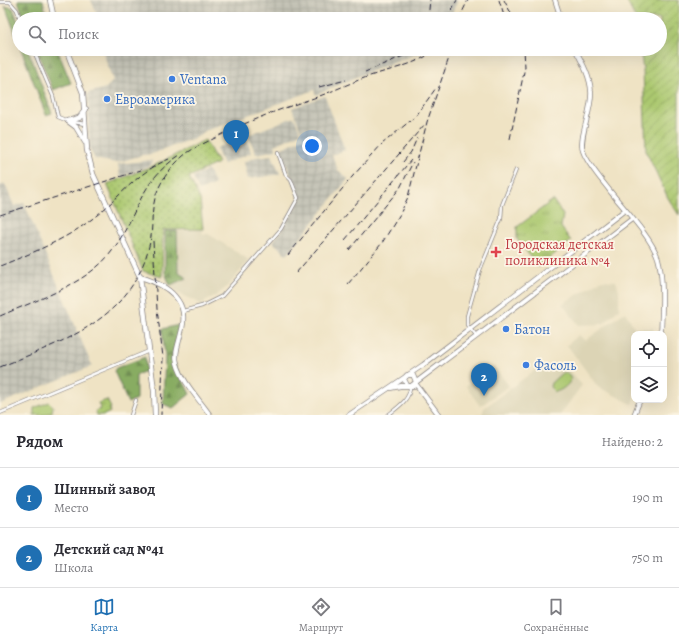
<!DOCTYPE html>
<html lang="ru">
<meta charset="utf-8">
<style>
:root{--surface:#fff;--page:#f7f7f7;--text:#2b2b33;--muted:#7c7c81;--line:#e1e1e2;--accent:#1f6fb2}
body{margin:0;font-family:Alegreya,serif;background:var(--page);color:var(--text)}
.controls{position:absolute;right:12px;bottom:12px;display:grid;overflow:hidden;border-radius:8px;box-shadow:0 4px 16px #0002}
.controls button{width:36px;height:36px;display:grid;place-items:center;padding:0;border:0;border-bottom:1px solid var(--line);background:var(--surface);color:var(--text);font:20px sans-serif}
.you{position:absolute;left:312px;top:146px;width:14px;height:14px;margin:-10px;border:3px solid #fff;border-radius:50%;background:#1a73e8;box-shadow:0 0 0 6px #1a73e833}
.badge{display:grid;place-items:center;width:26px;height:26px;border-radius:50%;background:var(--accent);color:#fff;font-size:13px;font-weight:700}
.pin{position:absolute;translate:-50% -33px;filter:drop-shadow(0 1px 2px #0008)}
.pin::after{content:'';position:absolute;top:21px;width:14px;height:12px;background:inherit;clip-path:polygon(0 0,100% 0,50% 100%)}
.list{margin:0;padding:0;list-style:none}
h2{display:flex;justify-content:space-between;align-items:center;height:52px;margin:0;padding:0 16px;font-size:17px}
h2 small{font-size:13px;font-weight:400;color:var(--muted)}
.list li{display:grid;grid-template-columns:26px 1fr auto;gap:12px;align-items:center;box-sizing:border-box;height:60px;padding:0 16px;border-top:1px solid var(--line)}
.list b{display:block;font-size:15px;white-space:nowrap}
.list p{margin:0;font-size:13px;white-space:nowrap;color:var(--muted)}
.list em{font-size:13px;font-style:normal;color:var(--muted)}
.icon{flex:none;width:22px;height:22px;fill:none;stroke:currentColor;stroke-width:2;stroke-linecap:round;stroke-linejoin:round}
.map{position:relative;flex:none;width:679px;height:415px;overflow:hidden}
.search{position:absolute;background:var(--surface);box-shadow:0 4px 16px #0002;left:12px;right:12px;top:12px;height:44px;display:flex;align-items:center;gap:10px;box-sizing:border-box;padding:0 14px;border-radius:22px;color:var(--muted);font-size:15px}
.sheet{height:172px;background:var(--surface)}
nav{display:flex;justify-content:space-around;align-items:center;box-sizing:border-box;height:56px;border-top:1px solid var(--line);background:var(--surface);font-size:11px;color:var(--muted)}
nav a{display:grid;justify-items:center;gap:2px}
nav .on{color:var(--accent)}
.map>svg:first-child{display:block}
.built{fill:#dcd4b5}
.industrial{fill:url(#industrial-grid)}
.grass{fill:url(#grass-dots);stroke:#667555}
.forest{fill:url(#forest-firs);stroke:#55674e}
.park{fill:url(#park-tufts);stroke:#667555}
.garden{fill:url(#garden-furrows);stroke:#667555}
.pitch{fill:#abc86f;stroke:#667555}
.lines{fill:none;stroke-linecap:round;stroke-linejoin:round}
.street-casing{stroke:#888280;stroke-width:4}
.secondary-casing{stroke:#888280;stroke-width:5.5}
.primary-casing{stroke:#888280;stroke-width:6}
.street{stroke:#fff;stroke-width:2.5}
.secondary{stroke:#fff;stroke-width:4}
.primary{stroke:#fff;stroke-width:4.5}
.rail{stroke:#22223b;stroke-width:1;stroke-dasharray:6 3;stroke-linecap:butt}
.shop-dot{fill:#3f7fe0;stroke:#fcf5e5;stroke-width:1.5}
.health-dot{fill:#e0444e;stroke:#fcf5e5;stroke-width:1.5}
.labels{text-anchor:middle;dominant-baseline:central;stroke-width:3.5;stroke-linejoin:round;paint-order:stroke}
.shop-label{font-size:14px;fill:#366cbe;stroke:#fcf5e5;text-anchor:start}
.health-label{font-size:14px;fill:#be3a42;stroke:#fcf5e5;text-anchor:start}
</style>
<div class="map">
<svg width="679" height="415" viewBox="0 0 679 415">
<defs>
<pattern id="industrial-grid" width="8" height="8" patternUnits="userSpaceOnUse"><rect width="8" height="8" fill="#c6c5b8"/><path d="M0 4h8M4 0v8" fill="none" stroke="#aaa99f"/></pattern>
<pattern id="grass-dots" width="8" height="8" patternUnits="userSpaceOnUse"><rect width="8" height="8" fill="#abc86f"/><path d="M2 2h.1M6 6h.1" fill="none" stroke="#8ba25c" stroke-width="1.8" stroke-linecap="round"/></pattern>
<pattern id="forest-firs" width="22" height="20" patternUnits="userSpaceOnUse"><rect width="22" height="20" fill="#88ac62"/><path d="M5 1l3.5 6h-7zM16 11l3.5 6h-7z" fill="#6f8c52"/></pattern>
<pattern id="park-tufts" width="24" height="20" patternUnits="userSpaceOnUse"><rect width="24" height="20" fill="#abc86f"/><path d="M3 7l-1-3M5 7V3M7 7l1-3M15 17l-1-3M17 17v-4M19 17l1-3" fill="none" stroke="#8ba25c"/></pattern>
<pattern id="garden-furrows" width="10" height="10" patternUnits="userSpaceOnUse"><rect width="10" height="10" fill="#abc86f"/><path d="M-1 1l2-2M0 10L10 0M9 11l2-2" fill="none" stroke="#8ba25c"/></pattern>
</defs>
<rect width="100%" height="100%" fill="#fcf5e5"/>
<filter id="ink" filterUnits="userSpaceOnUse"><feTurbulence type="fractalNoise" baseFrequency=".025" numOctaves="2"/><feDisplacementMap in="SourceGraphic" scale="8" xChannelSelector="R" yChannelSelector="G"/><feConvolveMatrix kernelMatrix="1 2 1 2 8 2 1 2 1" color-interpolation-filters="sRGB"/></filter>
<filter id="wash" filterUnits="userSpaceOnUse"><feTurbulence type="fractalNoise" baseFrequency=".012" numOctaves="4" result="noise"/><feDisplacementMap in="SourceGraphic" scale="16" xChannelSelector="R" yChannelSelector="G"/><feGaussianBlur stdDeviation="0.9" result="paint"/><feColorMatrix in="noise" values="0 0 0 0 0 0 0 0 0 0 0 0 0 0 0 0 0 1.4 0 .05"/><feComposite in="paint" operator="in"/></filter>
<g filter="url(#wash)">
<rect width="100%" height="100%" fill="#efe3c4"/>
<!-- built -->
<g class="built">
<path d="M 202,230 L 203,234 L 208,234 L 249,260 L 229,285 L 217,295 L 201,304 L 180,294 L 170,285 L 165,273 L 165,231 Z"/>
<path d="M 602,280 L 616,281 L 619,290 L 619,309 L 603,324 L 579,325 L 562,304 Z"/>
<path d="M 625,312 L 635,328 L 653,328 L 653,334 L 634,334 L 634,399 L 632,404 L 598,387 L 567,345 L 579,335 L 585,341 Z"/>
<path d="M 542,365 L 549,373 L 564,365 L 582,385 L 560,415 L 482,415 L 484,408 Z"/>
<path d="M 494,366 L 509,386 L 480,406 L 466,386 Z"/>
</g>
<!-- industrial -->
<g class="industrial">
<path d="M 91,0 L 458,0 L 449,19 L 93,19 L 98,17 Z"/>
<path d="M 102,49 L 429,49 L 358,76 L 316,95 L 314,90 L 205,131 L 199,136 L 152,154 L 142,155 L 116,163 L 95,159 L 89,148 L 88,93 L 106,88 L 113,81 Z"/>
<path d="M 325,96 L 345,150 L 332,155 L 338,170 L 348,179 L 287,255 L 273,242 L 283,228 L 300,199 L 280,149 L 304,138 L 292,108 Z"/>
<path d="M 294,117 L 301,133 L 275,145 L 276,150 L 256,154 L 248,135 Z"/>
<path d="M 246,136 L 251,153 L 223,164 L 216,148 Z"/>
<path d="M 272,155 L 280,174 L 248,179 L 244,162 L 256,157 Z"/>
<path d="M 152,160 L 151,165 L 120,177 L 118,164 Z"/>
<path d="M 208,170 L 215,184 L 199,191 L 193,177 Z"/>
<path d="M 5,184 L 14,206 L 24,203 L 92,366 L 0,404 L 0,186 Z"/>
</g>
<!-- grass -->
<path class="grass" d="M 205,140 L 218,163 L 189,177 L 200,199 L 203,229 L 163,230 L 162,277 L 143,271 L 107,184 L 153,166 Z"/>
<!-- forest -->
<g class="forest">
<path d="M 18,0 L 43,0 L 47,19 L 24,19 Z"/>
<path d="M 5,6 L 13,8 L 19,24 L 19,43 Z"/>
<path d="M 21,49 L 28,49 L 52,113 L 46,115 Z"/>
<path d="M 36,49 L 57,49 L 71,83 L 53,90 Z"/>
<path d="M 165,231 L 177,231 L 178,271 L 187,278 L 170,285 L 165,273 Z"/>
<path d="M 179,325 L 172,359 L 190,394 L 173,408 L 163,404 L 165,356 L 162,329 Z"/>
<path d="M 145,357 L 146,371 L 136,375 L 136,399 L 128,403 L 114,371 L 116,368 Z"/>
</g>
<!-- park -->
<g class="park">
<path d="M 553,200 L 563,215 L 561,227 L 571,241 L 538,267 L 517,239 L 517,227 Z"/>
<path d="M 107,400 L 111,408 L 109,409 L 110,412 L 104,415 L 97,415 L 95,411 L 101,409 L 98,403 Z"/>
</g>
<!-- garden -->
<path class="garden" d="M 626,0 L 679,0 L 679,215 L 668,198 L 646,151 L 643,69 L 640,49 L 660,49 L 660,19 L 636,19 Z"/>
<!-- pitch -->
<g class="pitch">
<path d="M 562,373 L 567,373 L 571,379 C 569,385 561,391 555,392 L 550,387 L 551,383 Z"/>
<path d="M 49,402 L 53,406 L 52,412 L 44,415 L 34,415 L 34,408 Z"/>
</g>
</g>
<g filter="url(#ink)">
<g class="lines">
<!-- street casing -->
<g class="street-casing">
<g id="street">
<path d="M 0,2 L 10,2 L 17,10 L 20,19"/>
<path d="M 33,49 L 53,96 L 58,117 L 68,121 L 85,124"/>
<path d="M 183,311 L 202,306 L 222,296 L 281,229 L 298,198 L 291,180 L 286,175 L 278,153"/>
<path d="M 476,336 L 467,325 L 467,316 L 480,270 L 501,219 L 502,205 L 516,170"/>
<path d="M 0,413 L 149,351"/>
<path d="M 131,415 L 136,400"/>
<path d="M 388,415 C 397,408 411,399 410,386"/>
</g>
</g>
<!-- secondary casing -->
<g class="secondary-casing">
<g id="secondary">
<path d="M 555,0 L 561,19"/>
<path d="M 575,49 C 582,62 590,76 591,91 C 593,108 578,139 583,151 C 588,165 601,179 610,191 C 624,209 651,237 658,258 C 664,278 662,312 661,334"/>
<path d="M 140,277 C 168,285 191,301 181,333 C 179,343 174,353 177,363 C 182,382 199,399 210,415"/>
<path d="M 415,383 L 439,415"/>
<path d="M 407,385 L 404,379 L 407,375 L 413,375 L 416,382"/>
<path d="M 411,386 L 632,219"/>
<path d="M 391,388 L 401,386 L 414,386"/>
<path d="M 349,415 L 423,365 L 625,210"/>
<path d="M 634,415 L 640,400"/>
</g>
</g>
<!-- primary casing -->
<g class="primary-casing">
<g id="primary">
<path d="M 50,0 L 54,19"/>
<path d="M 66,49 L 83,93 L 87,150 L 93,174 L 140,277 L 154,391 L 155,415"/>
<path d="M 68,121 L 76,127 L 85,142"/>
<path d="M 68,121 L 79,118 L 86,109"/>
</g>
</g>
<!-- street -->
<use href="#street" class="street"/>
<!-- secondary -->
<use href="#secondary" class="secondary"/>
<!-- primary -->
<use href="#primary" class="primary"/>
<!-- rail -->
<g class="rail">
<path d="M 499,0 L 505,19"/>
<path d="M 504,0 L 514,19"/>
<path d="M 428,19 L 430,0"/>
<path d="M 447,19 L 457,0"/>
<path d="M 459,19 L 468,0"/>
<path d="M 365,72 L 420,49"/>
<path d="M 319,87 L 346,80"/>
<path d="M 510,139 L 525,67 L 524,49"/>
<path d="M 403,162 L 411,152 L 417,138"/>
<path d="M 0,215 L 141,170"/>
<path d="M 345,240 L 411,160"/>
<path d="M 153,241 L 157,309 L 163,357 L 161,415"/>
<path d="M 349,250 L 400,188 L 413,162"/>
<path d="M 288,255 L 352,177 L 382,144 L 416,116 L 436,88"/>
<path d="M 0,266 C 32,253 65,240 92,219 C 120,198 135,173 169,159"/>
<path d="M 296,273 L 425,124"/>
<path d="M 348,284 L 382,243 L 400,214 L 408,197 L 427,122 L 452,49"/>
<path d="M 0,316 C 36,300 88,284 112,251 C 139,215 138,182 180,155"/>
<path d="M 0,367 C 65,340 133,320 150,242 C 153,229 151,216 154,203 C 157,185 169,169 182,157 C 193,147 208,142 221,135 C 252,119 284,108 317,97 C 336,90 354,81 373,75 C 395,68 418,64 437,49"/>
</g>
</g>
</g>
<!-- markers -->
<g class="shop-dot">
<circle cx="172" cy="79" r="4"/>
<circle cx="107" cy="99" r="4"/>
<circle cx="506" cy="329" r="4"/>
<circle cx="526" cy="365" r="4"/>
</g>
<path class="health-dot" d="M494 246h4v4h4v4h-4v4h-4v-4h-4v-4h4z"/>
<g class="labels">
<!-- shop labels -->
<g class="shop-label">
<text x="180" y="79">Ventana</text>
<text x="115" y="99">Евроамерика</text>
<text x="514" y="329">Батон</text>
<text x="534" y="365">Фасоль</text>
</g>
<!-- health labels -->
<g class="health-label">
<text x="505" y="244">Городская детская<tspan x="505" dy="16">поликлиника №4</tspan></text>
</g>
</g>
</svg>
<div class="controls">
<button><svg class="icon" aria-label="locate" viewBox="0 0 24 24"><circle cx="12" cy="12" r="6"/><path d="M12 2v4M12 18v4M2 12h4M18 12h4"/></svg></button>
<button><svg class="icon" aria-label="layers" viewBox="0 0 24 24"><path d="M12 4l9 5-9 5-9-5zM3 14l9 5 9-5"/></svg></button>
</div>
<div class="you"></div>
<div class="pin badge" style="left:236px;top:153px">1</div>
<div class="pin badge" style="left:484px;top:396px">2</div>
<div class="search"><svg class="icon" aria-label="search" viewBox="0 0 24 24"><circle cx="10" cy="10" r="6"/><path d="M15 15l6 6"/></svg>Поиск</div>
</div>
<section class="sheet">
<h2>Рядом<small>Найдено: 2</small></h2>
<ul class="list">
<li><span class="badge">1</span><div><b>Шинный завод</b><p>Место</p></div><em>190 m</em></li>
<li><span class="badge">2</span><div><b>Детский сад №41</b><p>Школа</p></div><em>750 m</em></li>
</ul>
</section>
<nav>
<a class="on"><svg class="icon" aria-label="map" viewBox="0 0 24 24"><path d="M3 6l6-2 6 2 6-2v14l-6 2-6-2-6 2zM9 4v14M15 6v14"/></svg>Карта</a>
<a><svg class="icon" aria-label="directions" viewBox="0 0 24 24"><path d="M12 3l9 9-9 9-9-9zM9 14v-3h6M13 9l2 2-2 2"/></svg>Маршрут</a>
<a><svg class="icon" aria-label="saved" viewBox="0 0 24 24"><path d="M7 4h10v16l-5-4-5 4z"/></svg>Сохранённые</a>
</nav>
